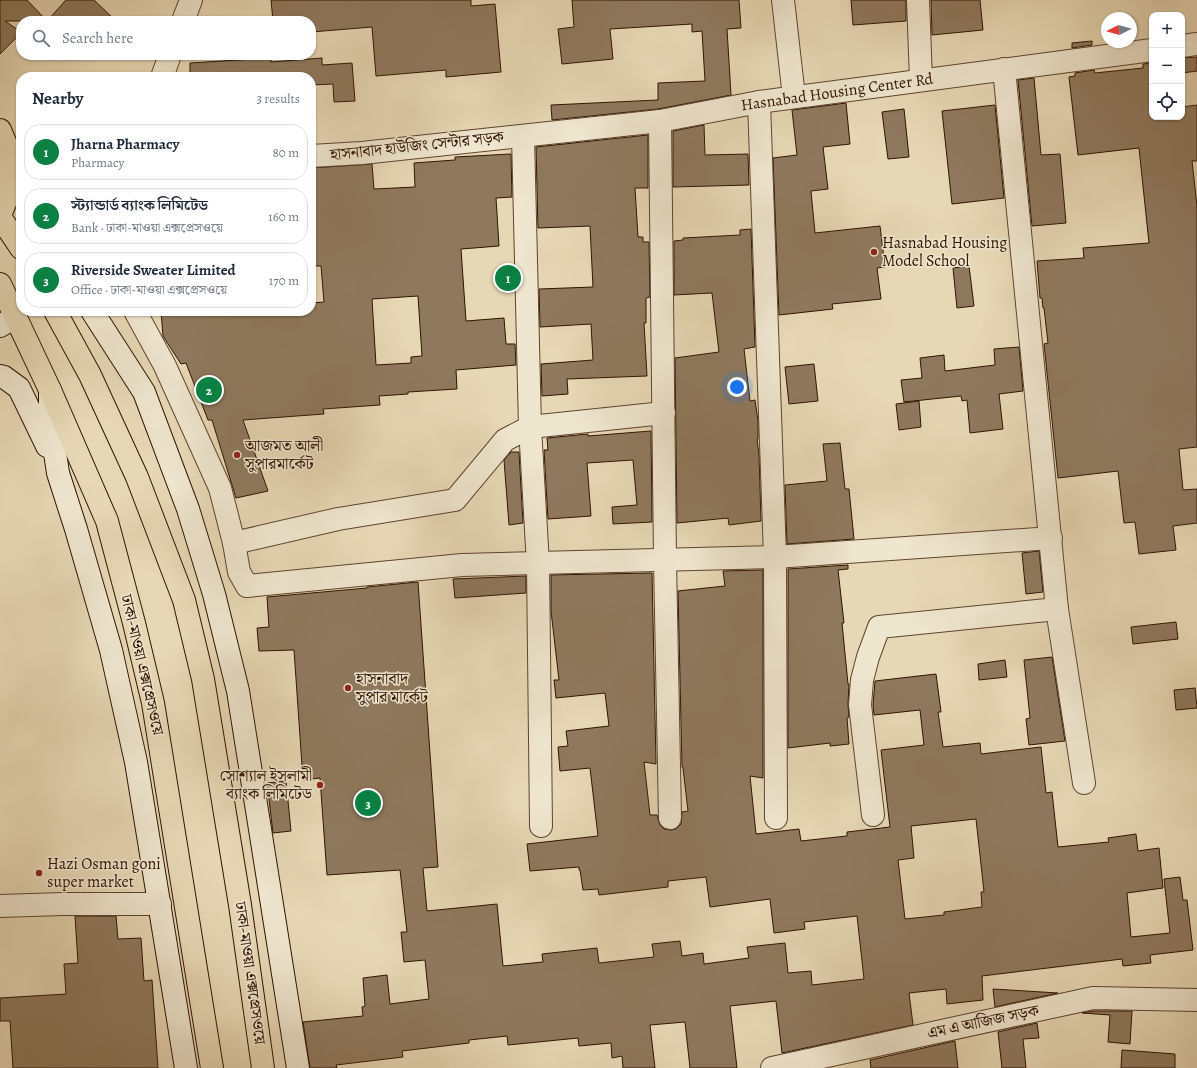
<!DOCTYPE html>
<meta charset="utf-8">
<style>
:root{--surface:#fff;--page:#f6f6f7;--text:#1f2937;--muted:#747a83;--line:#e0e1e3;--accent:#0b8043}
body{margin:0;font-family:Alegreya,"Noto Serif Bengali",serif;background:var(--page);color:var(--text)}
.controls{position:absolute;right:12px;top:12px;display:grid;overflow:hidden;border-radius:8px;box-shadow:0 1px 3px #0004}
.controls button{width:36px;height:36px;display:grid;place-items:center;padding:0;border:0;border-bottom:1px solid var(--line);background:var(--surface);color:var(--text);font:20px sans-serif}
.compass{position:absolute;left:1101px;top:12px;width:36px;height:36px;border-radius:50%;background:var(--surface);box-shadow:0 1px 3px #0004;rotate:265deg}
.you{position:absolute;left:737px;top:387px;width:14px;height:14px;margin:-10px;border:3px solid #fff;border-radius:50%;background:#1a73e8;box-shadow:0 0 0 6px #1a73e833}
.badge{display:grid;place-items:center;width:26px;height:26px;border-radius:50%;background:var(--accent);color:#fff;font-size:13px;font-weight:700}
.pin{position:absolute;translate:-50% -50%;border:2px solid #fff;box-shadow:0 1px 4px #0006}
.list{margin:0;padding:0;list-style:none}
h2{display:flex;justify-content:space-between;align-items:center;height:52px;margin:0;padding:0 16px;font-size:17px}
h2 small{font-size:13px;font-weight:400;color:var(--muted)}
.list li{display:grid;grid-template-columns:26px 1fr auto;gap:12px;align-items:center;box-sizing:border-box;height:56px;margin:0 8px 8px;padding:0 8px;border:1px solid var(--line);border-radius:16px}
.list b{display:block;font-size:15px;white-space:nowrap}
.list p{margin:0;font-size:13px;white-space:nowrap;color:var(--muted)}
.list em{font-size:13px;font-style:normal;color:var(--muted)}
.icon{flex:none;width:22px;height:22px;fill:none;stroke:currentColor;stroke-width:2;stroke-linecap:round;stroke-linejoin:round}
.map{position:relative;flex:none;width:1197px;height:1068px;overflow:hidden}
.search{position:absolute;background:var(--surface);box-shadow:0 1px 3px #0004;left:16px;top:16px;width:300px;height:44px;display:flex;align-items:center;gap:10px;box-sizing:border-box;padding:0 14px;border-radius:16px;color:var(--muted);font-size:15px}
.panel{position:absolute;background:var(--surface);box-shadow:0 1px 3px #0004;left:16px;top:72px;width:300px;height:244px;border-radius:16px}
.map>svg:first-child{display:block}
.building{fill:#8f795e;stroke:#301300;fill-rule:evenodd}
.lines{fill:none;stroke-linecap:round;stroke-linejoin:round}
.minor-casing{stroke:#5e442d;stroke-width:24}
.secondary-casing{stroke:#301300;stroke-width:24}
.trunk-casing{stroke:#301300;stroke-width:24}
.motorway-casing{stroke:#301300;stroke-width:24}
.minor{stroke:#efe6cf;stroke-width:22}
.secondary{stroke:#efe6cf;stroke-width:22}
.trunk{stroke:#e7d8b5;stroke-width:22}
.motorway{stroke:#e7d8b5;stroke-width:22}
.poi-dot{fill:#8f2418;stroke:#efe6cf;stroke-width:1.5}
.labels{text-anchor:middle;dominant-baseline:central;stroke-width:3;stroke-linejoin:round;paint-order:stroke}
.street-label{font-size:16px;fill:#301300;stroke:#efe6cf}
.poi-label{font-size:16px;fill:#301300;stroke:#efe6cf;text-anchor:start}
</style>
<div class="map">
<svg width="1197" height="1068" viewBox="0 0 1197 1068">
<rect width="100%" height="100%" fill="#e7d8b5"/>
<filter id="stains"><feTurbulence type="fractalNoise" baseFrequency=".005" numOctaves="4"/><feColorMatrix values="0 0 0 0 .2 0 0 0 0 .09 0 0 0 0 .02 0 0 0 .5 -.17"/></filter>
<radialGradient id="worn" r=".72"><stop offset=".6" stop-color="#630" stop-opacity="0"/><stop offset="1" stop-color="#630" stop-opacity=".3"/></radialGradient>
<!-- building -->
<g class="building">
<path d="M 0,0 L 27,0 L 47,21 L 66,0 L 94,0 L 116,21 L 5,21 L 21,32 L 21,33 L 0,54 Z"/>
<path d="M 271,0 L 471,0 L 471,6 L 495,4 L 501,72 L 446,77 L 446,70 L 376,76 L 372,27 L 311,32 L 311,21 L 273,21 Z"/>
<path d="M 572,0 L 739,0 L 741,28 L 727,29 L 731,95 L 658,109 L 552,120 L 551,105 L 658,100 L 658,83 L 705,81 L 702,31 L 692,32 L 692,24 L 610,29 L 613,59 L 562,64 L 558,29 L 574,27 Z"/>
<path d="M 851,0 L 906,0 L 906,21 L 853,25 Z"/>
<path d="M 931,0 L 980,0 L 983,30 L 932,35 Z"/>
<path d="M 1092,41 L 1092,45 L 1072,48 L 1072,43 Z"/>
<path d="M 1197,57 L 1197,71 L 1182,73 L 1182,58 Z"/>
<path d="M 271,58 L 271,62 L 322,58 L 322,65 L 352,63 L 355,101 L 334,102 L 333,84 L 311,85 L 311,77 L 190,77 L 190,63 Z"/>
<path d="M 1152,63 L 1152,117 L 1182,117 L 1182,107 L 1197,105 L 1197,161 L 1192,161 L 1197,206 L 1197,447 L 1179,449 L 1183,490 L 1197,489 L 1197,523 L 1173,526 L 1176,550 L 1139,554 L 1135,522 L 1124,523 L 1118,471 L 1058,478 L 1044,344 L 1048,343 L 1044,308 L 1043,308 L 1042,298 L 1040,298 L 1037,261 L 1084,258 L 1083,248 L 1149,243 L 1139,148 L 1078,155 L 1069,77 L 1075,76 L 1075,73 L 1094,70 L 1095,73 L 1143,68 L 1143,64 Z"/>
<path d="M 1034,78 L 1041,155 L 1060,154 L 1066,223 L 1032,226 L 1018,80 Z"/>
<path d="M 846,103 L 850,144 L 823,147 L 828,189 L 811,191 L 815,233 L 880,226 L 885,267 L 877,268 L 881,299 L 832,304 L 833,309 L 779,315 L 773,158 L 797,155 L 792,110 Z"/>
<path d="M 995,105 L 1004,198 L 952,204 L 942,111 Z"/>
<path d="M 904,109 L 909,157 L 888,159 L 882,112 Z"/>
<path d="M 704,125 L 705,155 L 748,154 L 749,185 L 673,187 L 673,131 Z"/>
<path d="M 648,135 L 648,188 L 635,188 L 638,237 L 643,237 L 643,242 L 649,242 L 650,297 L 646,298 L 646,323 L 644,323 L 647,376 L 567,379 L 568,394 L 542,396 L 541,364 L 593,360 L 591,324 L 540,327 L 539,289 L 593,287 L 590,226 L 538,228 L 536,147 Z"/>
<path d="M 511,154 L 512,197 L 496,198 L 499,246 L 461,249 L 466,321 L 504,318 L 506,344 L 515,344 L 516,365 L 456,370 L 457,389 L 408,392 L 408,394 L 379,396 L 380,405 L 323,409 L 324,414 L 243,420 L 268,491 L 236,498 L 212,420 L 208,420 L 186,363 L 181,364 L 163,336 L 161,311 L 311,311 L 311,303 L 324,302 L 321,266 L 311,266 L 311,168 L 372,164 L 374,189 L 415,187 L 414,163 L 455,160 L 455,157 ZM 418,296 L 422,356 L 411,357 L 411,363 L 376,365 L 372,299 Z"/>
<path d="M 751,229 L 755,347 L 744,349 L 750,401 L 755,400 L 758,421 L 758,439 L 757,439 L 759,455 L 761,521 L 729,525 L 728,518 L 677,523 L 675,358 L 719,352 L 712,293 L 674,295 L 674,241 L 683,240 L 683,238 L 740,235 L 740,230 Z"/>
<path d="M 969,266 L 974,306 L 957,308 L 953,268 Z"/>
<path d="M 1019,347 L 1023,391 L 999,394 L 1003,429 L 970,433 L 967,400 L 962,401 L 961,396 L 904,402 L 901,380 L 922,378 L 920,358 L 944,355 L 945,371 L 995,365 L 994,349 Z"/>
<path d="M 814,364 L 818,401 L 789,404 L 785,367 Z"/>
<path d="M 919,401 L 921,427 L 899,430 L 896,404 Z"/>
<path d="M 651,431 L 652,522 L 613,524 L 612,507 L 637,505 L 633,460 L 587,463 L 591,516 L 548,519 L 544,450 L 548,450 L 547,438 L 588,434 L 588,436 Z"/>
<path d="M 840,443 L 845,489 L 849,489 L 854,539 L 787,544 L 785,485 L 827,481 L 823,444 Z"/>
<path d="M 511,452 L 519,452 L 523,523 L 509,525 L 504,460 Z"/>
<path d="M 1039,551 L 1043,592 L 1026,594 L 1022,553 Z"/>
<path d="M 848,565 L 848,569 L 838,570 L 844,623 L 842,623 L 848,684 L 849,684 L 848,704 L 849,717 L 847,718 L 849,744 L 830,746 L 830,743 L 788,748 L 788,569 Z"/>
<path d="M 763,570 L 763,778 L 750,776 L 756,834 L 799,829 L 801,841 L 847,836 L 847,832 L 890,827 L 881,750 L 924,745 L 920,710 L 874,715 L 873,705 L 875,681 L 936,674 L 941,712 L 938,712 L 943,747 L 980,743 L 981,754 L 1041,747 L 1046,793 L 1052,792 L 1058,847 L 1109,842 L 1108,838 L 1136,834 L 1138,851 L 1159,848 L 1163,888 L 1127,893 L 1131,937 L 1170,933 L 1164,879 L 1180,877 L 1183,900 L 1187,900 L 1193,950 L 1150,955 L 1151,963 L 1123,966 L 1122,959 L 982,976 L 983,1000 L 947,1004 L 946,989 L 909,993 L 913,1025 L 782,1053 L 776,1001 L 730,1006 L 737,1068 L 690,1068 L 685,1022 L 650,1025 L 655,1068 L 623,1068 L 622,1056 L 612,1058 L 611,1043 L 579,1046 L 578,1038 L 508,1045 L 507,1036 L 469,1040 L 469,1043 L 402,1051 L 403,1057 L 336,1065 L 337,1068 L 310,1068 L 303,1022 L 363,1016 L 362,1007 L 365,1006 L 363,978 L 387,975 L 390,1004 L 429,999 L 425,960 L 404,962 L 401,932 L 407,932 L 400,870 L 327,875 L 320,778 L 303,780 L 294,650 L 259,651 L 257,628 L 269,627 L 267,597 L 367,588 L 367,587 L 418,582 L 438,867 L 423,868 L 427,911 L 497,904 L 503,966 L 543,962 L 542,954 L 597,948 L 599,963 L 654,957 L 652,944 L 680,941 L 682,956 L 703,953 L 704,964 L 749,958 L 747,947 L 785,943 L 788,973 L 811,971 L 812,985 L 864,979 L 857,916 L 804,922 L 805,929 L 774,933 L 770,899 L 710,907 L 706,877 L 668,881 L 668,887 L 599,895 L 598,889 L 583,890 L 580,870 L 579,870 L 579,867 L 530,871 L 527,844 L 598,836 L 590,768 L 560,771 L 558,747 L 568,746 L 566,731 L 609,726 L 605,693 L 556,698 L 554,680 L 559,680 L 551,611 L 551,575 L 652,573 L 656,764 L 644,762 L 650,815 L 657,815 L 660,825 L 664,829 L 671,830 L 676,829 L 681,824 L 682,812 L 688,811 L 683,768 L 682,767 L 678,591 L 725,586 L 723,571 ZM 976,819 L 984,892 L 981,892 L 982,907 L 944,912 L 944,915 L 905,919 L 898,860 L 914,858 L 911,826 Z"/>
<path d="M 526,576 L 526,593 L 455,598 L 453,579 Z"/>
<path d="M 1176,622 L 1178,639 L 1133,644 L 1131,627 Z"/>
<path d="M 1052,657 L 1065,741 L 1029,745 L 1026,719 L 1030,718 L 1024,660 Z"/>
<path d="M 1005,660 L 1007,677 L 979,680 L 978,664 Z"/>
<path d="M 1195,688 L 1197,708 L 1176,710 L 1174,690 Z"/>
<path d="M 286,781 L 291,831 L 273,833 L 267,783 Z"/>
<path d="M 75,916 L 116,916 L 118,939 L 141,938 L 144,981 L 152,980 L 158,1068 L 13,1068 L 10,1021 L 0,1021 L 0,998 L 66,994 L 64,964 L 78,963 Z"/>
<path d="M 993,989 L 1058,993 L 995,1007 Z"/>
<path d="M 1094,1011 L 1132,1011 L 1130,1044 L 1108,1042 L 1110,1015 L 1082,1013 Z"/>
<path d="M 1037,1023 L 1039,1038 L 1023,1039 L 1026,1068 L 1002,1068 L 998,1032 Z"/>
<path d="M 955,1041 L 958,1068 L 871,1068 L 870,1060 Z"/>
<path d="M 1122,1050 L 1175,1054 L 1175,1068 L 1121,1068 Z"/>
</g>
<g class="lines">
<!-- minor casing -->
<g class="minor-casing">
<g id="minor">
<path d="M 783,0 L 794,97"/>
<path d="M 918,0 L 921,80"/>
<path d="M 183,21 L 191,0"/>
<path d="M 1182,46 L 1197,44"/>
<path d="M 1004,69 L 1057,609 L 1084,783"/>
<path d="M 162,77 L 170,55"/>
<path d="M 759,102 L 775,557 L 776,818"/>
<path d="M 660,121 L 665,560 L 670,818"/>
<path d="M 523,136 L 530,427 L 538,564 L 541,826"/>
<path d="M 311,156 L 362,153 L 660,121 L 759,102 L 1152,50"/>
<path d="M 135,311 L 165,366 L 220,488 L 234,543 L 338,519 L 455,500 L 505,440 L 530,427 L 664,413"/>
<path d="M 234,543 L 239,572 L 247,586 L 462,565 L 775,557 L 1051,538"/>
<path d="M 873,815 L 860,705 L 862,680 L 868,657 L 879,627 L 1057,609"/>
<path d="M 0,906 L 63,904 L 160,904"/>
<path d="M 772,1068 L 1093,998 L 1197,1000"/>
</g>
</g>
<!-- secondary casing -->
<g class="secondary-casing">
<g id="secondary">
<path d="M 92,311 L 144,392 L 188,509 L 214,594 L 238,691 L 298,1068"/>
<path d="M 0,326 L 15,317"/>
<path d="M 0,376 L 4,377 L 19,388 L 47,446"/>
<path d="M 50,390 L 50,420 L 58,473 L 76,529 L 111,650 L 136,762 L 186,1068"/>
</g>
</g>
<!-- trunk casing -->
<g class="trunk-casing">
<path id="trunk" d="M 0,130 L 9,151 L 11,175 L 8,196 L 0,215"/>
</g>
<!-- motorway casing -->
<g class="motorway-casing">
<g id="motorway">
<path d="M 0,217 L 21,248"/>
<path d="M 0,284 L 50,390 L 107,521 L 134,623 L 153,703 L 212,1068"/>
<path d="M 55,311 L 90,375 L 137,477 L 184,600 L 203,679 L 240,905 L 263,1068"/>
</g>
</g>
<!-- minor -->
<use href="#minor" class="minor"/>
<!-- secondary -->
<use href="#secondary" class="secondary"/>
<!-- trunk -->
<use href="#trunk" class="trunk"/>
<!-- motorway -->
<use href="#motorway" class="motorway"/>
</g>
<!-- markers -->
<g class="poi-dot">
<circle cx="874" cy="252" r="4"/>
<circle cx="237" cy="455" r="4"/>
<circle cx="348" cy="688" r="4"/>
<circle cx="320" cy="785" r="4"/>
<circle cx="39" cy="873" r="4"/>
</g>
<g class="labels">
<!-- street labels -->
<g class="street-label">
<text transform="translate(837 92) rotate(-8)">Hasnabad Housing Center Rd</text>
<text transform="translate(417 146) rotate(-6)">হাসনাবাদ হাউজিং সেন্টার সড়ক</text>
<text transform="translate(142 665) rotate(77)">ঢাকা-মাওয়া এক্সপ্রেসওয়ে</text>
<text transform="translate(250 973) rotate(82)">ঢাকা-মাওয়া এক্সপ্রেসওয়ে</text>
<text transform="translate(983 1022) rotate(-12)">এম এ আজিজ সড়ক</text>
</g>
<!-- poi labels -->
<g class="poi-label">
<text x="882" y="243">Hasnabad Housing<tspan x="882" dy="18">Model School</tspan></text>
<text x="245" y="446">আজমত আলী<tspan x="245" dy="18">সুপারমার্কেট</tspan></text>
<text x="356" y="679">হাসনাবাদ<tspan x="356" dy="18">সুপার মার্কেট</tspan></text>
<text x="312" y="776" text-anchor="end">সোশ্যাল ইসলামী<tspan x="312" dy="18">ব্যাংক লিমিটেড</tspan></text>
<text x="47" y="864">Hazi Osman goni<tspan x="47" dy="18">super market</tspan></text>
</g>
</g>
<rect width="100%" height="100%" filter="url(#stains)"/>
<rect width="100%" height="100%" fill="url(#worn)"/>
</svg>
<div class="controls">
<button>+</button>
<button>−</button>
<button><svg class="icon" aria-label="locate" viewBox="0 0 24 24"><circle cx="12" cy="12" r="6"/><path d="M12 2v4M12 18v4M2 12h4M18 12h4"/></svg></button>
</div>
<svg class="compass" viewBox="-18 -18 36 36"><path d="M0-13l5 13h-10z" fill="#e53935"/><path d="M0 13l5-13h-10z" fill="#747a83"/></svg>
<div class="you"></div>
<div class="pin badge" style="left:508px;top:278px">1</div>
<div class="pin badge" style="left:209px;top:390px">2</div>
<div class="pin badge" style="left:368px;top:803px">3</div>
<div class="search"><svg class="icon" aria-label="search" viewBox="0 0 24 24"><circle cx="10" cy="10" r="6"/><path d="M15 15l6 6"/></svg>Search here</div>
<section class="panel">
<h2>Nearby<small>3 results</small></h2>
<ul class="list">
<li><span class="badge">1</span><div><b>Jharna Pharmacy</b><p>Pharmacy</p></div><em>80 m</em></li>
<li><span class="badge">2</span><div><b>স্ট্যান্ডার্ড ব্যাংক লিমিটেড</b><p>Bank · ঢাকা-মাওয়া এক্সপ্রেসওয়ে</p></div><em>160 m</em></li>
<li><span class="badge">3</span><div><b>Riverside Sweater Limited</b><p>Office · ঢাকা-মাওয়া এক্সপ্রেসওয়ে</p></div><em>170 m</em></li>
</ul>
</section>
</div>
